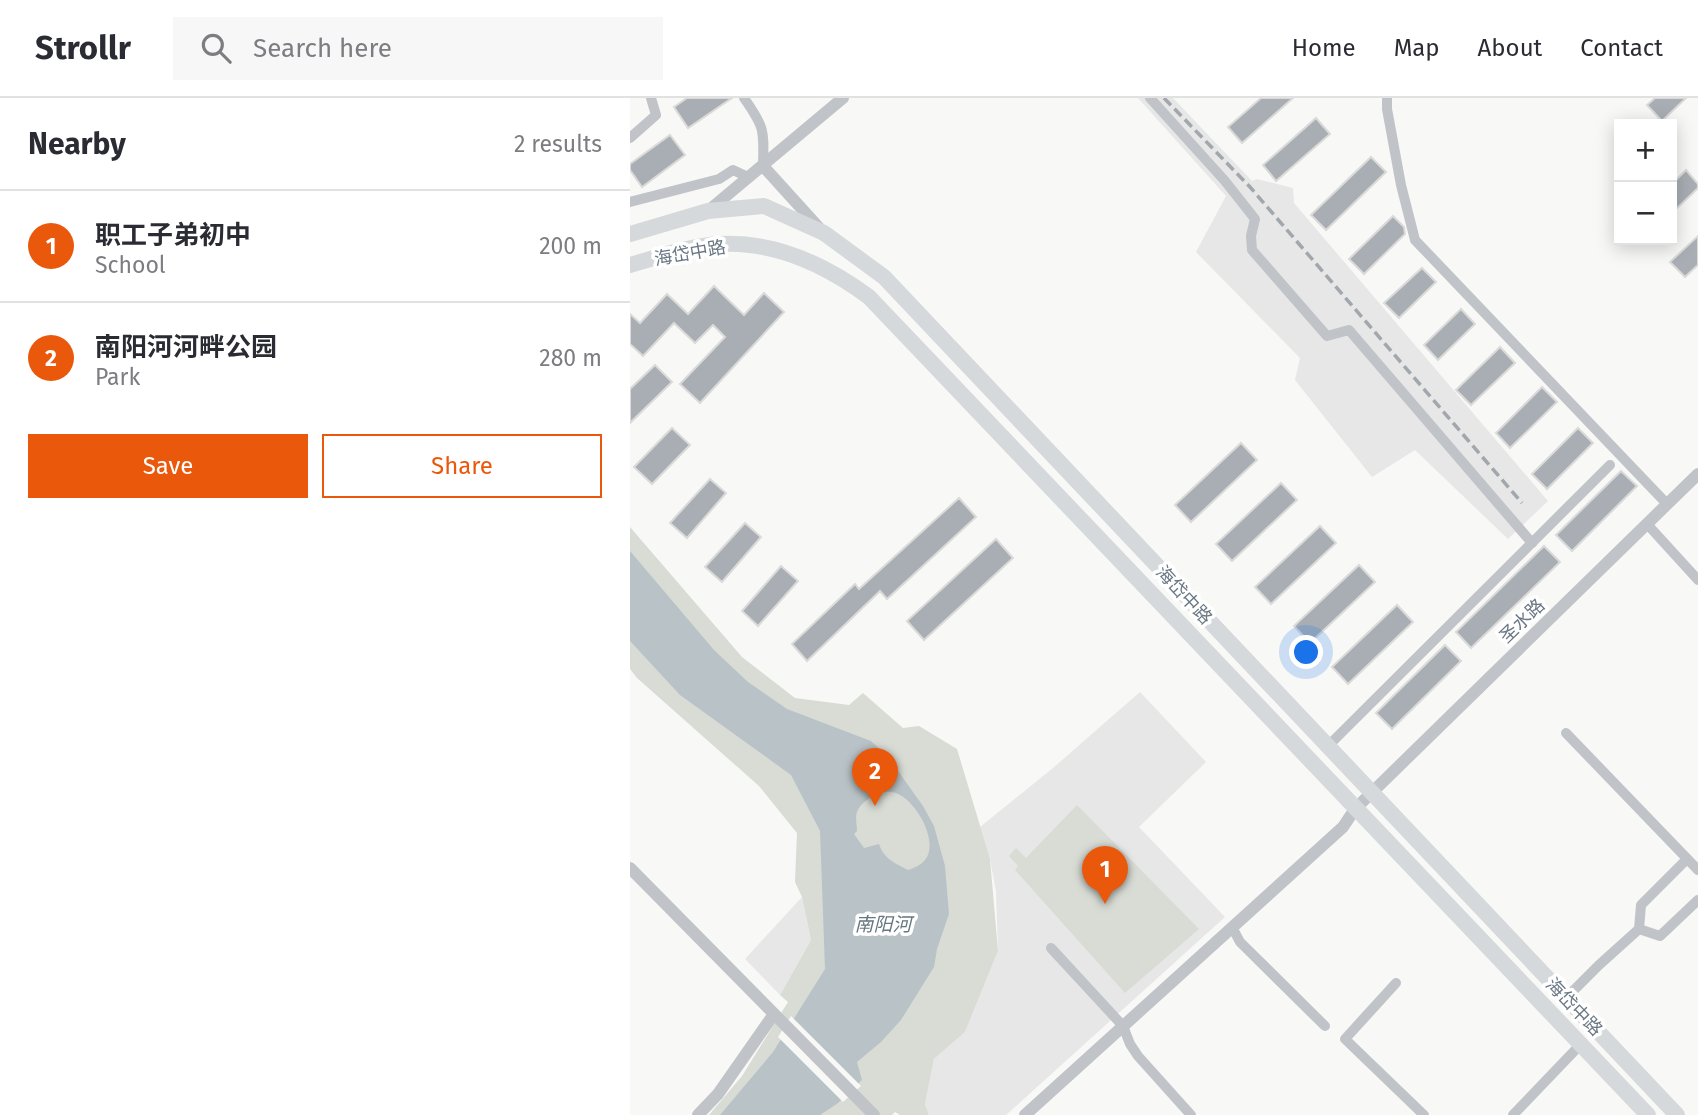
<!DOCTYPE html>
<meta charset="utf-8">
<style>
:root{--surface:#fff;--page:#f7f7f7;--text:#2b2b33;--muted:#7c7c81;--line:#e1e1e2;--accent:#ea580c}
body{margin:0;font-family:"Fira Sans","Noto Sans SC",sans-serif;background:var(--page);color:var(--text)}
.controls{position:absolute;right:21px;top:21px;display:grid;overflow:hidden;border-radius:0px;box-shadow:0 4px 18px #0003}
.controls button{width:63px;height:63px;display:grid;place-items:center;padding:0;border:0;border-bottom:2px solid var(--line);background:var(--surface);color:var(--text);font:35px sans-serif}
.you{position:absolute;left:677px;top:555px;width:24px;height:24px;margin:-18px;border:5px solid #fff;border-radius:50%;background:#1a73e8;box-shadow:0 0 0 10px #1a73e833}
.badge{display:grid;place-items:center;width:46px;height:46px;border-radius:50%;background:var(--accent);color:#fff;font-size:23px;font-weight:700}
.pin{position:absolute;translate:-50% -58px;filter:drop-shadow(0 2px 4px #0008)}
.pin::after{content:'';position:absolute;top:37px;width:24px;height:21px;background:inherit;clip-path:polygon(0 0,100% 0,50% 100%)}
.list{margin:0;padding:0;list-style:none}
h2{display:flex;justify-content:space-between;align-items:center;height:91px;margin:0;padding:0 28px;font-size:30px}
h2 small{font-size:23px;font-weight:400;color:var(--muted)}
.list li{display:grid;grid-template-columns:46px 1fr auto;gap:21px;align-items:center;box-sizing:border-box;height:112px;padding:0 28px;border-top:2px solid var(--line)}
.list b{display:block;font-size:26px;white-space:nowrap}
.list p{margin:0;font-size:23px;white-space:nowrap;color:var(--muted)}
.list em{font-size:23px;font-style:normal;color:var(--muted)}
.actions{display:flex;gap:14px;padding:21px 28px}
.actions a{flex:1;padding:16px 0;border:2px solid var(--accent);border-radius:0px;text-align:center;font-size:24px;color:var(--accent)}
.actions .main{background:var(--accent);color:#fff}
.icon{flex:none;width:38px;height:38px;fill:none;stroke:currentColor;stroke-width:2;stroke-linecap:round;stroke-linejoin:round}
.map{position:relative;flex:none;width:1068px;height:1017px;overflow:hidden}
header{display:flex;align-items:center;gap:42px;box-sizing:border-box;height:98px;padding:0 35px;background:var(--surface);border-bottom:2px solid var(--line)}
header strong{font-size:33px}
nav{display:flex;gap:38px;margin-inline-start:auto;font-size:24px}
.search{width:490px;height:63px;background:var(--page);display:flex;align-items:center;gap:18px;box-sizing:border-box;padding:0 24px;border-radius:0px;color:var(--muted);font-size:26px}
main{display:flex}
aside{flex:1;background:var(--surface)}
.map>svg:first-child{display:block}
.built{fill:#e6e7e6}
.green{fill:#d8dcd5}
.water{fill:#b9c3c7;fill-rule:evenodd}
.pier{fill:#f8f8f6}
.building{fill:#a8aeb4;stroke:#dadad8;stroke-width:2}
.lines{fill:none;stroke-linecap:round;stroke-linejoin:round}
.minor{stroke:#c0c3c7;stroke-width:10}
.tertiary{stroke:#c0c3c7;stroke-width:12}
.primary{stroke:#d5d9dc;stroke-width:16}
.rail{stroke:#a2a7ad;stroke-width:3.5;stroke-dasharray:10 5;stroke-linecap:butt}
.labels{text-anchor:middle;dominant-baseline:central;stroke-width:7;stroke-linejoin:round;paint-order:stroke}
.street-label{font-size:18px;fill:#6a7784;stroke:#fff}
.water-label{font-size:19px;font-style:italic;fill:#66777f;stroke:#fff}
</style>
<header>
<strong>Strollr</strong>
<div class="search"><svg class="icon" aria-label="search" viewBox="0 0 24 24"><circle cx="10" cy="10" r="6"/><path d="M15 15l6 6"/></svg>Search here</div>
<nav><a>Home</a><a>Map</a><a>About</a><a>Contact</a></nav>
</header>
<main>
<aside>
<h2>Nearby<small>2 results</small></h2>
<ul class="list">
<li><span class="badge">1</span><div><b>职工子弟初中</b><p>School</p></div><em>200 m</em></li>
<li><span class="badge">2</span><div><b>南阳河河畔公园</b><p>Park</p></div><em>280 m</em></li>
</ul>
<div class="actions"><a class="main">Save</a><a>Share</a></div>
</aside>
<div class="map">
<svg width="1068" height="1017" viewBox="0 0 1068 1017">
<rect width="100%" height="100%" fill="#f8f8f6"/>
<!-- built -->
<g class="built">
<path d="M 508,0 L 543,0 L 622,83 L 627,81 L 663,90 L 664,105 L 918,403 L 878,441 L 785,352 L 742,379 L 665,282 L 670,260 L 566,154 L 596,98 Z"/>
<path d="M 510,594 L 576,664 L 509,729 L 595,819 L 376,1017 L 299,1017 L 295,1006 L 304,961 L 335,934 L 368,853 L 366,793 L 360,761 L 350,729 L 423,670 Z"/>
<path d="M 172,799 L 181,842 L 150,897 L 115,861 Z"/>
</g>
<!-- green -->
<g class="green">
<path d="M 0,429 L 112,559 L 165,600 L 219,607 L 233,595 L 273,630 L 289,628 L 327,651 L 360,761 L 368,853 L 335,934 L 304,961 L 295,1006 L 299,1017 L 270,1017 L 265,1014 L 262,1017 L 79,1017 L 112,978 L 158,904 L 150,897 L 181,842 L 172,799 L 165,784 L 167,735 L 129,688 L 7,580 L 0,571 Z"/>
<path d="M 447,707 L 569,831 L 495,895 L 385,772 L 388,768 L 379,758 L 386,750 L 396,760 Z"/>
</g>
<!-- water -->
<path class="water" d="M 0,453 L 84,552 L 118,584 L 157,611 L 241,643 L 258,659 L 293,708 L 304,728 L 315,768 L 319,816 L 307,851 L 304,869 L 271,922 L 251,944 L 227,964 L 232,982 L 208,1005 L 190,1017 L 90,1017 L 143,954 L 195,871 L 190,733 L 161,677 L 50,597 L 0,543 ZM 251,694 C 256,694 263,693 268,696 C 286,704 307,740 297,759 C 293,766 285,770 278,772 C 265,765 254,761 249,746 L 234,750 L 224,736 L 227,733 C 227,727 225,719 227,714 C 230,705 243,697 251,694 Z"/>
<!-- pier -->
<path class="pier" d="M 161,918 L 231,988 L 213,1004 L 148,939 Z"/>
<!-- building -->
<g class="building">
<path d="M 57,0 L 102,0 L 58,30 L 44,9 Z"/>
<path d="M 631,0 L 663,0 L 612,45 L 598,29 Z"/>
<path d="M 1025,0 L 1056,0 L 1032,23 L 1017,7 Z"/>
<path d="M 686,20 L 700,36 L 646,83 L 633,67 Z"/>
<path d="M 40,37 L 55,57 L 12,89 L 0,72 L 0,66 Z"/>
<path d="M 741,59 L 756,74 L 696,132 L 681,117 Z"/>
<path d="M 1056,72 L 1068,86 L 1068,90 L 1042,115 L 1042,86 Z"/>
<path d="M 763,118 L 774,129 L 775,136 L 734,176 L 719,161 Z"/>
<path d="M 1068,138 L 1068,167 L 1055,179 L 1040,164 Z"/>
<path d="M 792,170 L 806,184 L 769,220 L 754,205 Z"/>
<path d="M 84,188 L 114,217 L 134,195 L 154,214 L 70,305 L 50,286 L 95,239 L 83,227 L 65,245 L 44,225 L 13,258 L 0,246 L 0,216 L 10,225 L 37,196 L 58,216 Z"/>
<path d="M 831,211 L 845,226 L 808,262 L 794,247 Z"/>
<path d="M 870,249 L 885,265 L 841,307 L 826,292 Z"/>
<path d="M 25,267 L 42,284 L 0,325 L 0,291 Z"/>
<path d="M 912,289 L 927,304 L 880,350 L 866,335 Z"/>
<path d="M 42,330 L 60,347 L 22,386 L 4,369 Z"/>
<path d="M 948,330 L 963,345 L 917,391 L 902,376 Z"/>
<path d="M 611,345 L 627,362 L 561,424 L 545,407 Z"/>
<path d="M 991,373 L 1007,388 L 942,453 L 926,437 Z"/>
<path d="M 80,381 L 96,395 L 57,440 L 40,425 Z"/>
<path d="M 651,385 L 667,402 L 602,463 L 586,446 Z"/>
<path d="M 329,400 L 346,419 L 257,501 L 250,493 L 177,563 L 162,546 L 225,486 L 229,491 Z"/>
<path d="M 115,425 L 131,439 L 92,484 L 75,469 Z"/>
<path d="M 690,428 L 706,445 L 641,506 L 625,489 Z"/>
<path d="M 366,441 L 383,460 L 294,542 L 277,523 Z"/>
<path d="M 914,448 L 930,464 L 841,550 L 826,534 Z"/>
<path d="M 729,467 L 745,484 L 680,545 L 664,528 Z"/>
<path d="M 151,468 L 168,483 L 128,528 L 112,513 Z"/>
<path d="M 767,507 L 783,524 L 718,586 L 702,569 Z"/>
<path d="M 815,547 L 831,563 L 762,631 L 746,615 Z"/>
</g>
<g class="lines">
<!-- minor -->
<g class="minor">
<path d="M 114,0 C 135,30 134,32 133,68"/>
<path d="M 520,0 L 595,83 L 625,121 L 621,138 L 622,152 L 697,238 L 719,232 L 902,445"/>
<path d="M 757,0 L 757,11 L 771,87 L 785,142 L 1037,406"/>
<path d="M 0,40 L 26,17 L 21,0"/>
<path d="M 0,104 L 89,81 L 103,72 L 118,79"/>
<path d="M 1017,426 L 1068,482"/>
<path d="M 936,635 L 1068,772"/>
<path d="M 697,649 L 980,367"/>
<path d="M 602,829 L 610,844 L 695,928"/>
<path d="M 1009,831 L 1030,838 L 1068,802"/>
<path d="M 421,850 L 493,928 L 500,946 L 508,958 L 561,1017"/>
<path d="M 766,885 L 715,941 L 794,1017"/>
<path d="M 936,900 L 969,867 L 1009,831 L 1011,807 L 1057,761"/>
<path d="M 883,1017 L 950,947"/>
</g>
<!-- tertiary -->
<g class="tertiary">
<path d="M 133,68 L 191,132"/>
<path d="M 78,113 L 213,0"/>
<path d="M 0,770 L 244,1017"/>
<path d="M 68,1017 L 88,996 L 144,916"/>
<path d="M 395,1017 L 713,729 L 725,711 L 1068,376"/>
</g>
<!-- primary -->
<g class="primary">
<path d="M 0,136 L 78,113 L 134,108 L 194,135 L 254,179 L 1047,1017"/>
<path d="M 0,167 C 28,159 60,148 89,146 C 144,143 196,167 239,199 C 499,471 757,745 1018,1017"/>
</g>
<!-- rail -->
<path class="rail" d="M 534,0 L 620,89 L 892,405"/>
</g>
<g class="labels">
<!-- street labels -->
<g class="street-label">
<text transform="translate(60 155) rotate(-10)">海岱中路</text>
<text transform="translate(554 497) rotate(47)">海岱中路</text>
<text transform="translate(892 523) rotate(-44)">圣水路</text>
<text transform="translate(944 909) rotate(46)">海岱中路</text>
</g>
<!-- water labels -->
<g class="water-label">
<text x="253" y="826">南阳河</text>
</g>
</g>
</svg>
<div class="controls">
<button>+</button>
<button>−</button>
</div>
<div class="you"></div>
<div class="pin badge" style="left:475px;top:806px">1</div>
<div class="pin badge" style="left:245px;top:708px">2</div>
</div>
</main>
